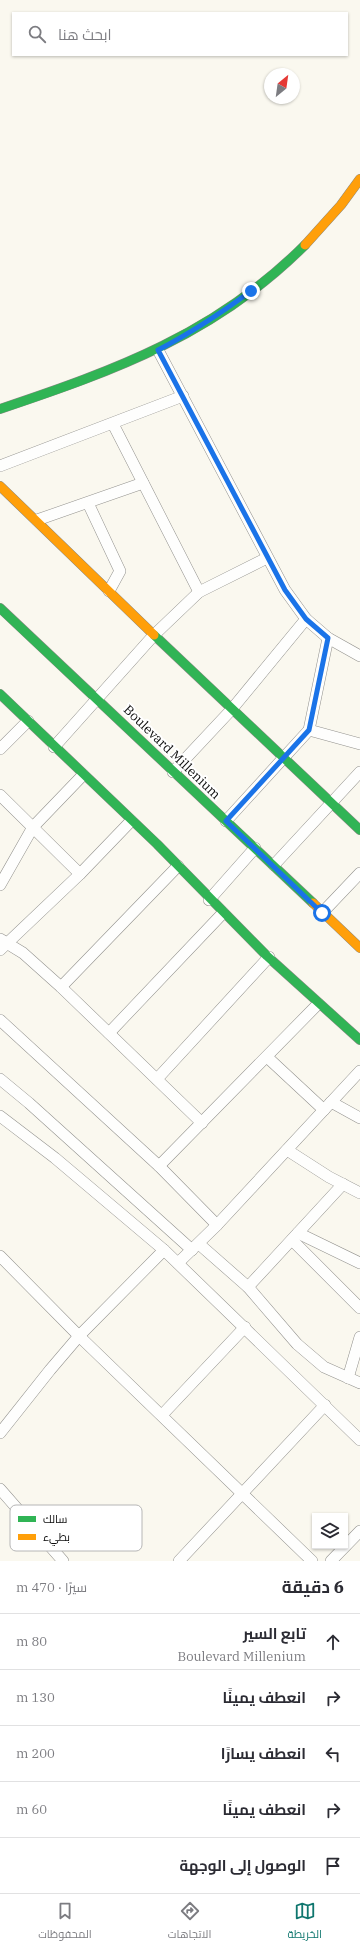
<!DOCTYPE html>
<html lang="ar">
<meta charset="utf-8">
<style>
:root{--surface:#fff;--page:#f2f2f3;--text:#2b2b33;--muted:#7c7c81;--line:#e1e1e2;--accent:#0f766e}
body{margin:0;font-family:"IBM Plex Serif",Cairo,serif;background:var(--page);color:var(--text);direction:rtl}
.controls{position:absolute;right:12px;bottom:12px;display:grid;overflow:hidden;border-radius:0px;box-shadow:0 1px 3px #0004}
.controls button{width:36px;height:36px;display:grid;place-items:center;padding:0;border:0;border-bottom:1px solid var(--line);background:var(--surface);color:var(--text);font:20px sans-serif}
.compass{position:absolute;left:264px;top:68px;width:36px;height:36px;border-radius:50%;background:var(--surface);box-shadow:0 1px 3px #0004;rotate:29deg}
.stop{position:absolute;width:12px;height:12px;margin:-9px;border:3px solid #1a73e8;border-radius:50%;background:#fff}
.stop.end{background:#1a73e8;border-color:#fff;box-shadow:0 1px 4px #0008}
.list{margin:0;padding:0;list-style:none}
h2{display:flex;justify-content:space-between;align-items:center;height:52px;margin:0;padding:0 16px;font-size:17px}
h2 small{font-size:13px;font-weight:400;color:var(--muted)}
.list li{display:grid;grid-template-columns:26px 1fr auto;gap:12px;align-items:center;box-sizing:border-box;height:56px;padding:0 16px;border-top:1px solid var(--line)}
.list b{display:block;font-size:15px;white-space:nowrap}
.list p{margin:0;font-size:13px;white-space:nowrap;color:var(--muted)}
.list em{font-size:13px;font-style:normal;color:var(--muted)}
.icon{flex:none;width:22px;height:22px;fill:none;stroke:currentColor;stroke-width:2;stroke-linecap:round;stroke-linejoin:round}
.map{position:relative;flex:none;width:360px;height:1561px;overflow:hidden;direction:ltr}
.search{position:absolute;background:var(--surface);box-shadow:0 1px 3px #0004;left:12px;right:12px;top:12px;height:44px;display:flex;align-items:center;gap:10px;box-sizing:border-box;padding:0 14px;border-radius:0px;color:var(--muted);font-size:15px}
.sheet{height:332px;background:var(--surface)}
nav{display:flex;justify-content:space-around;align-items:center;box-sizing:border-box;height:56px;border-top:1px solid var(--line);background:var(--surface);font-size:11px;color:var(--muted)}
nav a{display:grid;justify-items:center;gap:2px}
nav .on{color:var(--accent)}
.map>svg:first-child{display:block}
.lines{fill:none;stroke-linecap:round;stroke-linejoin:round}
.street-casing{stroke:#93928e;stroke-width:12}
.fast-casing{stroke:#8a8985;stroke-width:10}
.slow-casing{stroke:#8a8985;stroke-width:10}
.street{stroke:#fefefd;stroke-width:11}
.fast{stroke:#30b455;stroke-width:9}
.slow{stroke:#ff9f0a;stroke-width:9}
.route{stroke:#1a73e8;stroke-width:5}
.labels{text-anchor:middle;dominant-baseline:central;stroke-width:4;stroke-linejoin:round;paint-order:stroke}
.street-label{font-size:13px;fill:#0c0c0c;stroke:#fff}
.key{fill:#fff;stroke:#b6b6b6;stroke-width:1}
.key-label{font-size:11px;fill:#0c0c0c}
</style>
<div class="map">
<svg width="360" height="1561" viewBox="0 0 360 1561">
<rect width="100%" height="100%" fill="#faf8ef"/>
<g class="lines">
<!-- street casing -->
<g class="street-casing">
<g id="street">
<path d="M 158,350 L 285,590 L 306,619 L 328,638 L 360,656"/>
<path d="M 113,424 L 199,592"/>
<path d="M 0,466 L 183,396"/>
<path d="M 88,503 L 120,571 L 109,591"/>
<path d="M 37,520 L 143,483"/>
<path d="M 309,730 L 360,744"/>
<path d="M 54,747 L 154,635 L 199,592 L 267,558"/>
<path d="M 0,749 L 28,721"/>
<path d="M 173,772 L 232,709 L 306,619"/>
<path d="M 0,795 L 80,874"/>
<path d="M 226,821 L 309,730 L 328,638"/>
<path d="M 274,865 L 360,772"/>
<path d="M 0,885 L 33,827 L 83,775"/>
<path d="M 209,900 L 255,848"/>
<path d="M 322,913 L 360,873"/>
<path d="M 0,939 L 23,953 L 61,987 L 202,1123"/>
<path d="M 0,950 L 80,874 L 131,821"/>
<path d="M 61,987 L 178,866"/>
<path d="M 0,1020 L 159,1166 L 217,1225"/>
<path d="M 109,1033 L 223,913"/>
<path d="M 267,1057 L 324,1110"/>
<path d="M 0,1079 L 29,1103 L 192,1250"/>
<path d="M 157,1079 L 269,957"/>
<path d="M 331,1102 L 360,1118"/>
<path d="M 0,1116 L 55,1158 L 164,1250 L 360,1440"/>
<path d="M 287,1150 L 329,1177 L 360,1193"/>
<path d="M 159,1166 L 318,1004"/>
<path d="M 298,1233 L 360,1263"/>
<path d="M 292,1240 L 360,1308"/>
<path d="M 199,1244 L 248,1287 L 297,1344 L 324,1367 L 360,1383"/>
<path d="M 0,1256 L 79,1336 L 312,1561"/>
<path d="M 178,1263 L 217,1225 L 360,1071"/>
<path d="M 248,1287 L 343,1184"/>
<path d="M 348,1378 L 360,1337"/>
<path d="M 162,1415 L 245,1327"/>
<path d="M 0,1433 L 50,1370 L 79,1336 L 164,1250"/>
<path d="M 0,1489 L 63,1561"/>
<path d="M 179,1561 L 325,1405"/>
<path d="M 331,1561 L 360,1531"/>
</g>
</g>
<!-- fast casing -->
<g class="fast-casing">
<g id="fast">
<path d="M 0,409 C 116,370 216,334 305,245"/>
<path d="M 0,608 L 313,903"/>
<path d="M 154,635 L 360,830"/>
<path d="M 0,694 L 157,844 L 267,956 L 360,1040"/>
</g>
</g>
<!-- slow casing -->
<g class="slow-casing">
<g id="slow">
<path d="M 305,245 L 341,205 L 360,179"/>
<path d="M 0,486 L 154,635"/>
<path d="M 313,903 L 360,948"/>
</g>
</g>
<!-- street -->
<use href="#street" class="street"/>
<!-- fast -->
<use href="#fast" class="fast"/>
<!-- slow -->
<use href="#slow" class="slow"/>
</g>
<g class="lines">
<!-- route -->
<path class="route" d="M 251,291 C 221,313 191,333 158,350 L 285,590 L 306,619 L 328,638 L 309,730 L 226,821 L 322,913"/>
</g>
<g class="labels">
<!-- street labels -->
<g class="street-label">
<text transform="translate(172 752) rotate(44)">Boulevard Millenium</text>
</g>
</g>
<!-- legend -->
<rect x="10" y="1505" width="132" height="46" rx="6" class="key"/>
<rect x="18" y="1516" width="18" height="6" fill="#30b455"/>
<rect x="18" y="1534" width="18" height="6" fill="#ff9f0a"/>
<g class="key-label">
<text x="43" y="1523">سالك</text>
<text x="43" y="1541">بطيء</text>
</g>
</svg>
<div class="controls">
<button><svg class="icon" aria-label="layers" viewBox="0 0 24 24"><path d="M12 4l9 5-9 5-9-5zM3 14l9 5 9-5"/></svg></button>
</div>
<svg class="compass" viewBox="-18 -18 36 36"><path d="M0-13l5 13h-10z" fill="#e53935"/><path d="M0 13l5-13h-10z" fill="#7c7c81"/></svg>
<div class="stop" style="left:322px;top:913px"></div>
<div class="stop end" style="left:251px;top:291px"></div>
<div class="search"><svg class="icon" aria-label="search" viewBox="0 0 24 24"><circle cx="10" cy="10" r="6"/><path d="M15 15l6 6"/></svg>ابحث هنا</div>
</div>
<section class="sheet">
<h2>6 دقيقة<small>سيرًا · 470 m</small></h2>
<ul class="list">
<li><svg class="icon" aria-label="ahead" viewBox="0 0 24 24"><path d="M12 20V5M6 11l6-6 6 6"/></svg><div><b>تابع السير</b><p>Boulevard Millenium</p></div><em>80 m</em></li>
<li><svg class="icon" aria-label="right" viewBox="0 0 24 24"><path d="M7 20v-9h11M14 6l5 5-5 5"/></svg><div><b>انعطف يمينًا</b></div><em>130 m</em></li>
<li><svg class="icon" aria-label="left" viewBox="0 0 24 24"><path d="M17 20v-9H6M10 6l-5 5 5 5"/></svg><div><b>انعطف يسارًا</b></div><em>200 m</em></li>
<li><svg class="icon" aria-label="right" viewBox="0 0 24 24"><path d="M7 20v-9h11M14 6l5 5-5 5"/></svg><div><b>انعطف يمينًا</b></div><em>60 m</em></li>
<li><svg class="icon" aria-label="arrive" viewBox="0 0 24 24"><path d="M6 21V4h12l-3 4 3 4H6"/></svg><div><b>الوصول إلى الوجهة</b></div></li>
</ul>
</section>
<nav>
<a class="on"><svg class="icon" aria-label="map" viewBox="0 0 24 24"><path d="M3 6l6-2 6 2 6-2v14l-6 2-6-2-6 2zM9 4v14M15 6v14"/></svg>الخريطة</a>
<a><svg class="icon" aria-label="directions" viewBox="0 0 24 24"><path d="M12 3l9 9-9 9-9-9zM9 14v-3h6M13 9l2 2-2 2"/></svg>الاتجاهات</a>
<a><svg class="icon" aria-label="saved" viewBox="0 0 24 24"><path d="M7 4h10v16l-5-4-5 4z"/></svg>المحفوظات</a>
</nav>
